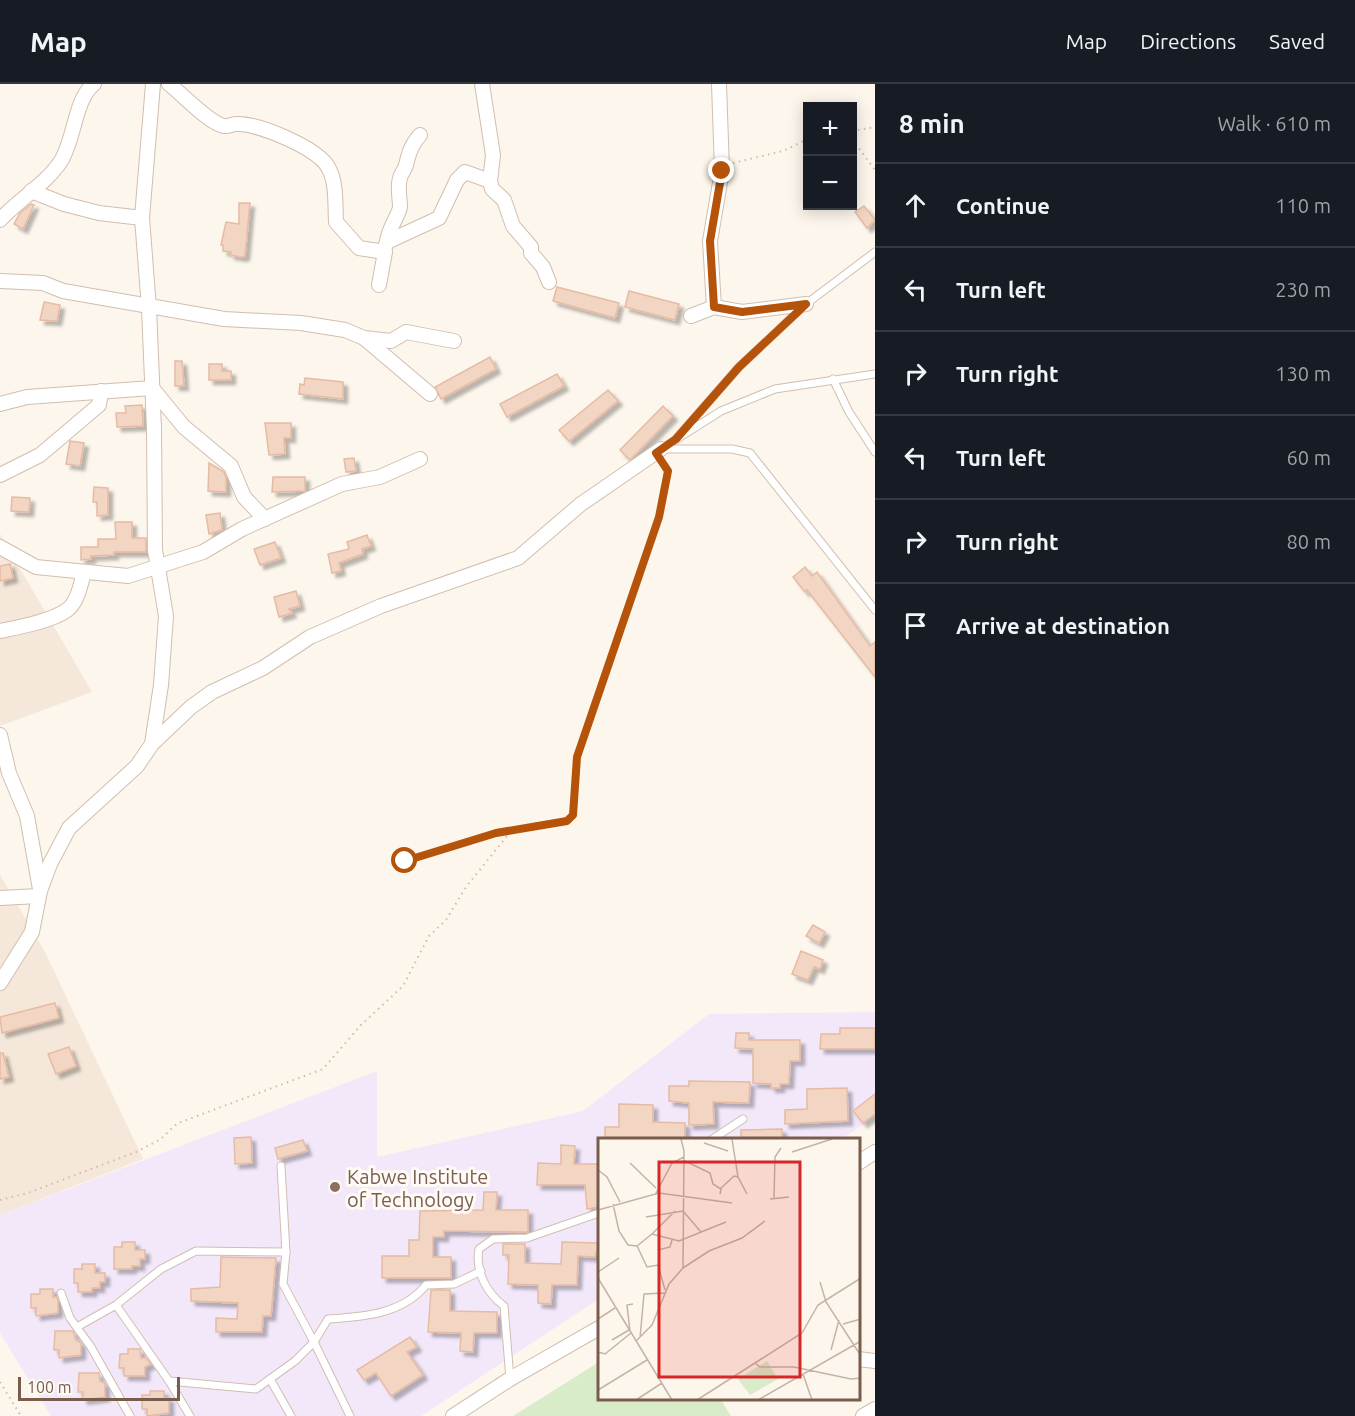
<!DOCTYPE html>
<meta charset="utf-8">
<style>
:root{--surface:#171b24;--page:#242831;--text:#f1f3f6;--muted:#9ea1a6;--line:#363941}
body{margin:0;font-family:Ubuntu,sans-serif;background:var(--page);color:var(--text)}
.controls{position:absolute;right:18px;top:18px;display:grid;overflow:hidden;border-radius:0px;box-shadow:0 3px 15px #0003}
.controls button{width:54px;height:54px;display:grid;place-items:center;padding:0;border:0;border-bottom:2px solid var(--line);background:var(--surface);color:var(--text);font:30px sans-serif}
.scale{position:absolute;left:18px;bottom:15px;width:162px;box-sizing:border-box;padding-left:6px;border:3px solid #7a5c4d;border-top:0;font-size:16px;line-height:21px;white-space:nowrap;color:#7a5c4d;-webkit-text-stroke:4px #fffaf3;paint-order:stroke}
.stop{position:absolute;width:18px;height:18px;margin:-14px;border:4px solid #b45309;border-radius:50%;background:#fff}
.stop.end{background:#b45309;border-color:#fff;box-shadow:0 2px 6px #0008}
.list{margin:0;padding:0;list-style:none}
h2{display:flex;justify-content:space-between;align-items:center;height:78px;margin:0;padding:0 24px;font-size:26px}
h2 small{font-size:20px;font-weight:400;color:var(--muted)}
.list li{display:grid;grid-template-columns:39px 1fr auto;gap:18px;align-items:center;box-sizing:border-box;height:84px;padding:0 24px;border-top:2px solid var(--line)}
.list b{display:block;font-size:22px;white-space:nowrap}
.list em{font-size:20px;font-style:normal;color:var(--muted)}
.icon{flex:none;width:33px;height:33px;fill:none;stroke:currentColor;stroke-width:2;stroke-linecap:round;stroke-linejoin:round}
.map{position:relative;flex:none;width:875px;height:1332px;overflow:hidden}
header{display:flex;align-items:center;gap:36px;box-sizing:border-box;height:84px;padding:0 30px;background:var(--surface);border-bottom:2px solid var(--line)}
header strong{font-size:28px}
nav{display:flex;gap:33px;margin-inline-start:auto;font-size:21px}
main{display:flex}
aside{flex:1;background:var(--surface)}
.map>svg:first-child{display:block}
.residential{fill:#f5e8da}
.education{fill:#f3e8fa}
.green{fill:#d8ecc9}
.building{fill:#f3d5c3;stroke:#e6bba3;stroke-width:1.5;filter:url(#shadow)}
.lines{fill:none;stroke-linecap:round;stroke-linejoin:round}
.lane-casing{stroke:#d1beb0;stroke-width:9}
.street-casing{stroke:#d1beb0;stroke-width:16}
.path{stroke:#d9b8a5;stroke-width:2;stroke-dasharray:1.5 4.5;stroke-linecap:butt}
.lane{stroke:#fff;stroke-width:7}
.street{stroke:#fff;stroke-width:14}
.route{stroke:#b45309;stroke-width:8}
.education-dot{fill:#8d6e63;stroke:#fffaf3;stroke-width:2}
.labels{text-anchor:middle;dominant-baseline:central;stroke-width:6;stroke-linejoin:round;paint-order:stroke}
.education-label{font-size:20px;fill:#785e54;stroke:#fffaf3;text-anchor:start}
.inset-road{fill:none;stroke:#c5b3a7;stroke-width:1.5}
.view{fill:#d62828;fill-opacity:0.15;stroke:#d62828;stroke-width:3}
.inset-edge{fill:none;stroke:#7a5c4d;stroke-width:3}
</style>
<header>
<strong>Map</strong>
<nav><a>Map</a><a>Directions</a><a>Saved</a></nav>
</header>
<main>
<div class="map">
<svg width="875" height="1332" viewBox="0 0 875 1332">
<defs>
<filter id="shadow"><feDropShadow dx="4.5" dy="4.5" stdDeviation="1.5" flood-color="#0004"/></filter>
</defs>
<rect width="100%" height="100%" fill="#fdf6ec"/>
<!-- residential -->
<g class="residential">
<path d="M 0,450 L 92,608 L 0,642 Z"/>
<path d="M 0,791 L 45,868 L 143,1075 L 0,1131 Z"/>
</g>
<!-- education -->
<path class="education" d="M 875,928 L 875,1033 L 840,1056 L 599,1056 L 599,1215 L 421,1332 L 51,1332 L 0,1249 L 0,1131 L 377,987 L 377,1073 L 583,1027 L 709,930 Z"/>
<!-- green -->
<path class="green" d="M 599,1278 L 599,1316 L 721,1316 L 731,1332 L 513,1332 Z"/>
<!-- building -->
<g class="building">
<path d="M 239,119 L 250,119 L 245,172 L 242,173 L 230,171 L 231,168 L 223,167 L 223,161 L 221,161 L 226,138 L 239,140 Z"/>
<path d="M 31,120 L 34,121 L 23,145 L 14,140 L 20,129 Z"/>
<path d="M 864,122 L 875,136 L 867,144 L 855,128 Z"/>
<path d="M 557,203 L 619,219 L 615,234 L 553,217 Z"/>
<path d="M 629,207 L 679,220 L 675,236 L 625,223 Z"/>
<path d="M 44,218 L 60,221 L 57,237 L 40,236 Z"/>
<path d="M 490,273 L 496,285 L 441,315 L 435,303 Z"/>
<path d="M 175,277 L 182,277 L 184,302 L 175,302 Z"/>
<path d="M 209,280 L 222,280 L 222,287 L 231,287 L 231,296 L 209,296 Z"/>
<path d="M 557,290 L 564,302 L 507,333 L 500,320 Z"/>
<path d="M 305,294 L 343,298 L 343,315 L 299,310 L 300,300 L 304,301 Z"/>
<path d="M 608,306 L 618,317 L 569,357 L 559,346 Z"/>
<path d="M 142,321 L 143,342 L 117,343 L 116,329 L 126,329 L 125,322 Z"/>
<path d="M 663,322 L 673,332 L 630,376 L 620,366 Z"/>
<path d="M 265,339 L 291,339 L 291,354 L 284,354 L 285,370 L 269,371 Z"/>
<path d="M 70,357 L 84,359 L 80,382 L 66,380 Z"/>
<path d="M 354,374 L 356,387 L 346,388 L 344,375 Z"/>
<path d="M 209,379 L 224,388 L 226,394 L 226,408 L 208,407 Z"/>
<path d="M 273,393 L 305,393 L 305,407 L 272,408 Z"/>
<path d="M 94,403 L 108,404 L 108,431 L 97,432 L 97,418 L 93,418 Z"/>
<path d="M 12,413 L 30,414 L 29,428 L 11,427 Z"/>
<path d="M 220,429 L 222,446 L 209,450 L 206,431 Z"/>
<path d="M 115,438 L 132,438 L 132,454 L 146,454 L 146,468 L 114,468 L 114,471 L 91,472 L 91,475 L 81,476 L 81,463 L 98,463 L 98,455 L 116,455 Z"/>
<path d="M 367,451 L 371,462 L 362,465 L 363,470 L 339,479 L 341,487 L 332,489 L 328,470 L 349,465 L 347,458 Z"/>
<path d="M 275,458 L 281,474 L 260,481 L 254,465 Z"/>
<path d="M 10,480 L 13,494 L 0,497 L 0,482 Z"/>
<path d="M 805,483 L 812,492 L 817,488 L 870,562 L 875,558 L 875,593 L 807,506 L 805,508 L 793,493 Z"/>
<path d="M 296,507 L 300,522 L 289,525 L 292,529 L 279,533 L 274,513 Z"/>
<path d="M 813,841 L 825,848 L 819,859 L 806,852 Z"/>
<path d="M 801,867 L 823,876 L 820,885 L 814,883 L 808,896 L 792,890 Z"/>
<path d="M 55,919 L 59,934 L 2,949 L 0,933 Z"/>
<path d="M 840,944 L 875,944 L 875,965 L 820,965 L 821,950 L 840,950 Z"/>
<path d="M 736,949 L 749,949 L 749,956 L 800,956 L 800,977 L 790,977 L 789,1000 L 780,1000 L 780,1004 L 771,1004 L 771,1000 L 753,999 L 753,965 L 735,964 Z"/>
<path d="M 69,963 L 76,982 L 56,990 L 48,970 Z"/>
<path d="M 0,969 L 3,969 L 9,993 L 0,995 Z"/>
<path d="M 689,997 L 750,998 L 749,1019 L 713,1018 L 714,1040 L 689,1041 L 689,1019 L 669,1017 L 669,1002 L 689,1002 Z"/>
<path d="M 847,1004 L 848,1037 L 785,1040 L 785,1026 L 807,1025 L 807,1005 Z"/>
<path d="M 875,1010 L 875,1030 L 863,1039 L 853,1027 Z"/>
<path d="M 619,1020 L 653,1021 L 653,1038 L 685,1039 L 685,1056 L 605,1056 L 605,1043 L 619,1043 Z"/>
<path d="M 782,1045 L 782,1056 L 741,1056 L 741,1046 Z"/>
<path d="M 251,1053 L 252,1079 L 235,1080 L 234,1054 Z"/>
<path d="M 303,1056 L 307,1067 L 278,1075 L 275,1064 Z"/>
<path d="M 561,1061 L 575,1062 L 574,1080 L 599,1080 L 599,1123 L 587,1125 L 585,1101 L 537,1101 L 538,1079 L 561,1080 Z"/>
<path d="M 484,1108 L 497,1108 L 496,1126 L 528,1126 L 528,1148 L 444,1147 L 444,1153 L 433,1153 L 433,1173 L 451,1173 L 451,1194 L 382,1194 L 382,1172 L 409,1172 L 409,1156 L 419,1156 L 420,1127 L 483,1126 Z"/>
<path d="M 122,1158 L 135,1158 L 135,1166 L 145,1166 L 145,1175 L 140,1175 L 140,1182 L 132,1182 L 132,1185 L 114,1185 L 114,1163 L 122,1163 Z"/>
<path d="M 562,1158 L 599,1159 L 595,1173 L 578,1172 L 577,1201 L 552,1201 L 551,1220 L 538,1219 L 538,1201 L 508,1200 L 509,1171 L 503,1171 L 503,1160 L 525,1160 L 525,1179 L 561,1180 Z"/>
<path d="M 221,1173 L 276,1174 L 271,1232 L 263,1232 L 262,1248 L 216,1248 L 216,1234 L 237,1235 L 238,1219 L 191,1217 L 191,1205 L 220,1203 Z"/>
<path d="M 82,1180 L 95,1180 L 95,1189 L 105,1189 L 105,1198 L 100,1198 L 100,1204 L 92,1204 L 92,1208 L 78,1208 L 78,1199 L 74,1199 L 74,1185 L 82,1185 Z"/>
<path d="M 40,1205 L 53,1205 L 53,1213 L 57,1213 L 58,1217 L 58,1229 L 36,1232 L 36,1224 L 31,1224 L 31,1210 L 40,1210 Z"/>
<path d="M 431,1206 L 450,1206 L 450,1227 L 497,1228 L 497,1249 L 474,1249 L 473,1268 L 460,1267 L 461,1249 L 428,1248 Z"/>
<path d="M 55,1247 L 73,1247 L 76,1256 L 81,1259 L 81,1271 L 59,1274 L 59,1266 L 54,1266 Z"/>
<path d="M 410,1253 L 417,1263 L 407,1268 L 423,1291 L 391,1312 L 376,1289 L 364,1296 L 357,1286 Z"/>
<path d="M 128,1265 L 140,1265 L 141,1274 L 146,1274 L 151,1280 L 145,1283 L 145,1292 L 124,1292 L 124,1284 L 119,1284 L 120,1270 L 128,1270 Z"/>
<path d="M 79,1289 L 99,1289 L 100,1297 L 105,1299 L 105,1313 L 83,1316 L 83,1308 L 78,1308 Z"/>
<path d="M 150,1307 L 164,1307 L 164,1314 L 169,1314 L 169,1329 L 147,1332 L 147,1325 L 142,1325 L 142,1311 L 150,1311 Z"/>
</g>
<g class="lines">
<!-- lane casing -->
<g class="lane-casing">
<g id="lane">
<path d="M 833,295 L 849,328 L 875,368"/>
<path d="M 676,355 L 739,283 L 806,220 L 875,168"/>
<path d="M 661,365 L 732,365 L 750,369 L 875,526"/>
<path d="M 661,365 L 721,327 L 775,305 L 875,290"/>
<path d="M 711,1056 L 743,1035"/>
<path d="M 281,1082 L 286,1168"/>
<path d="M 61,1209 L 70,1234 L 91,1263 L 130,1332"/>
<path d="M 77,1243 L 116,1221 L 161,1185 L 196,1167 L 286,1168 L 283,1200 L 314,1258 L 295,1277 L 256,1305 L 169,1297 L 116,1221"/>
<path d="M 270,1295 L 291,1332"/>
<path d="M 510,1295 L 504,1222 C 486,1209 475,1186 479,1165 L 493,1155 L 527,1154 L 599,1129"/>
<path d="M 169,1297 L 190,1332"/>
<path d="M 350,1332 L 314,1258 L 328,1235 C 363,1233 403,1230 426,1201 L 454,1200 L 481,1187"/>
</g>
</g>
<!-- street casing -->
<g class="street-casing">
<g id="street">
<path d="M 169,0 C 182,10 210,40 224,42 C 229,43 234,39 238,40 C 260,40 317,64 328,83 C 337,98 335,121 336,138 L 359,164 L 385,168 L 379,201"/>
<path d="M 482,0 L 493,71 L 490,97 L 492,105 L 504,116 L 513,142 L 531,163 L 531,169 L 543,183 L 549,198"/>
<path d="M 31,107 L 64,120 L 99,129 L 142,134"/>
<path d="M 0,136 C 19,115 46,100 61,77 C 75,54 75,14 94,0"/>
<path d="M 387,158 C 388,145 399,131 400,123 C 400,113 397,104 400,94 C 401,89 405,86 406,81 C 409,69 411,61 420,51"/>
<path d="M 383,168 L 387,158 L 439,134 L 457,96 L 465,88 L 490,97"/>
<path d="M 0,197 L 43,199 L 63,207 L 224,235 L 301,239 L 345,246 L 364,254 L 391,257 L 406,248 L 454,257"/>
<path d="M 714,223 L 710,157 L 722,87 L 719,0"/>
<path d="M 691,232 L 714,223 L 742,228 L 806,220"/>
<path d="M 364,254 L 430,310"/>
<path d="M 0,320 L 27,313 L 152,304 L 184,343 L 231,382 L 244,413 L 265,435"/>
<path d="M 0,391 L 40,371 L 99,321 L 101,307"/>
<path d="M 0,463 L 36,483 L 128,492 L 203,468 L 242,445 L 342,400 L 380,393 L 420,375"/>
<path d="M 0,547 C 19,543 52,537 67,526 C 78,518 81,499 84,488"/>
<path d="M 0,651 L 9,689 L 27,732 L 40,805"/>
<path d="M 152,660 L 191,623 L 212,608 L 263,584 L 310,553 L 381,522 L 518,474 L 581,420 L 661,365"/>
<path d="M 0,814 L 39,812"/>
<path d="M 0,899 L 32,848 L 40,807 L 50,780 L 69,744 L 137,682 L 152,660 L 161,601 L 166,532 L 155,466 L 154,344 L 149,224 L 142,134 L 153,0"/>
<path d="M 858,1079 L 875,1068"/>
<path d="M 858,1275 L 875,1277"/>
<path d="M 453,1332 L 510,1295 L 599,1244"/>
<path d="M 863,1332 L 875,1325"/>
</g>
</g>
<!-- path -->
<g class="path">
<path d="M 852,47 L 875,43"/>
<path d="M 852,55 L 875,86"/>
<path d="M 733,79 L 783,67 L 808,55"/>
<path d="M 405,777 L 460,759 L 571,735 L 577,673 L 659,433 L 668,393 L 662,377"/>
<path d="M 0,1116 L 28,1109 L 136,1068 L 161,1055 L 174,1042 L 181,1038 L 323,985 L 361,941 L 403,902 L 429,852 L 446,836 L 466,803 L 511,747"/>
<path d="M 0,1298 L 21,1332"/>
</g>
<!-- lane -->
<use href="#lane" class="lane"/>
<!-- street -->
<use href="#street" class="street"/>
</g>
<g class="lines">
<!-- route -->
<path class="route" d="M 405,777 L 496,749 L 567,737 L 573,731 L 577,673 L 659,433 L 668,387 L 656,369 L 676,355 L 739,283 L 806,220 L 742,228 L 714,223 L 710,157 L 722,87"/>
</g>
<!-- markers -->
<circle class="education-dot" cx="335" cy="1103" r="6"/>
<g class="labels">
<!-- education labels -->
<g class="education-label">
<text x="347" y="1092">Kabwe Institute<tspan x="347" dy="23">of Technology</tspan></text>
</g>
</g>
<!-- overview -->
<g transform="translate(598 1054)">
<rect width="262" height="262" fill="#fdf6ec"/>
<path d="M 169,223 L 180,241 L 152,257 L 140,241 Z" fill="#d8ecc9"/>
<path class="inset-road" d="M 134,1 L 140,39 L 149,56M 106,5 L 130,13M 194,14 L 234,1M 85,22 L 112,35 L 115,46 L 123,51 L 122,56M 32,25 L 58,50M 0,32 L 9,39 L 22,64M 122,51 L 136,38 L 140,39M 57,57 L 74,25 L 86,19M 176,60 L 177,19 L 183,10M 172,61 L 191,59M 15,66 L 21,93 L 30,107 L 39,108 L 49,129 L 60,127 L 67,152M 0,72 L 61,55 L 134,65M 48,79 L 85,73 L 103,94M 54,96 L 77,73M 39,108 L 54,96 L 81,103 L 128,84M 60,112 L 72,109 L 74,102M 85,130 L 111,113 L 144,100 L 167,83M 0,134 L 21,120M 0,140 L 74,262M 222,144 L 228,164 L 263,218M 0,181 L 17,170M 245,186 L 263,181M 32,193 L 29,167 L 35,166M 42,200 L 46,156 L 67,155M 14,202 L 31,192M 38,203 L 54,187 L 71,146 L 85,130 L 86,13 L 83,1M 233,212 L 241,182M 0,214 L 7,216 L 33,195M 157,225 L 162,229 L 196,229 L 253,241 L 263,240M 205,236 L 214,262M 0,252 L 49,222M 38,262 L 64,245M 99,262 L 204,195 L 220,167 L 263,140M 160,262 L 263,203"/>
<path class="view" d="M 61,24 L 202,24 L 202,239 L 61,239 Z"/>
<rect width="262" height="262" class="inset-edge"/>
</g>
</svg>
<div class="controls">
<button>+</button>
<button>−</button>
</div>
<div class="scale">100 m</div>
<div class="stop" style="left:405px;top:777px"></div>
<div class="stop end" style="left:722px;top:87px"></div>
</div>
<aside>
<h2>8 min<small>Walk · 610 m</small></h2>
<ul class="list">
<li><svg class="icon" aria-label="ahead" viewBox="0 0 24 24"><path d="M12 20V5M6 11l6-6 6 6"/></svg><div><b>Continue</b></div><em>110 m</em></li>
<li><svg class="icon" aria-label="left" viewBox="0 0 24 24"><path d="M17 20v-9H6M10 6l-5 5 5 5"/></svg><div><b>Turn left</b></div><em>230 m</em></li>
<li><svg class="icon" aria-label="right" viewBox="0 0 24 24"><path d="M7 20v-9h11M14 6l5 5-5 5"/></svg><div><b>Turn right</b></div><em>130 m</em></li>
<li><svg class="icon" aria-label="left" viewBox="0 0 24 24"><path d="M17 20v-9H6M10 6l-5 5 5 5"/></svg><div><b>Turn left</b></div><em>60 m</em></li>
<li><svg class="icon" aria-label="right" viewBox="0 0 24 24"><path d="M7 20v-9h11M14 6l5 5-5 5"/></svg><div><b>Turn right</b></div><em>80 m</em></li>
<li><svg class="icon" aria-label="arrive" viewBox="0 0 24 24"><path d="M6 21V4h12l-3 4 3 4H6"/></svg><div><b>Arrive at destination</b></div></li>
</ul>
</aside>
</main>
